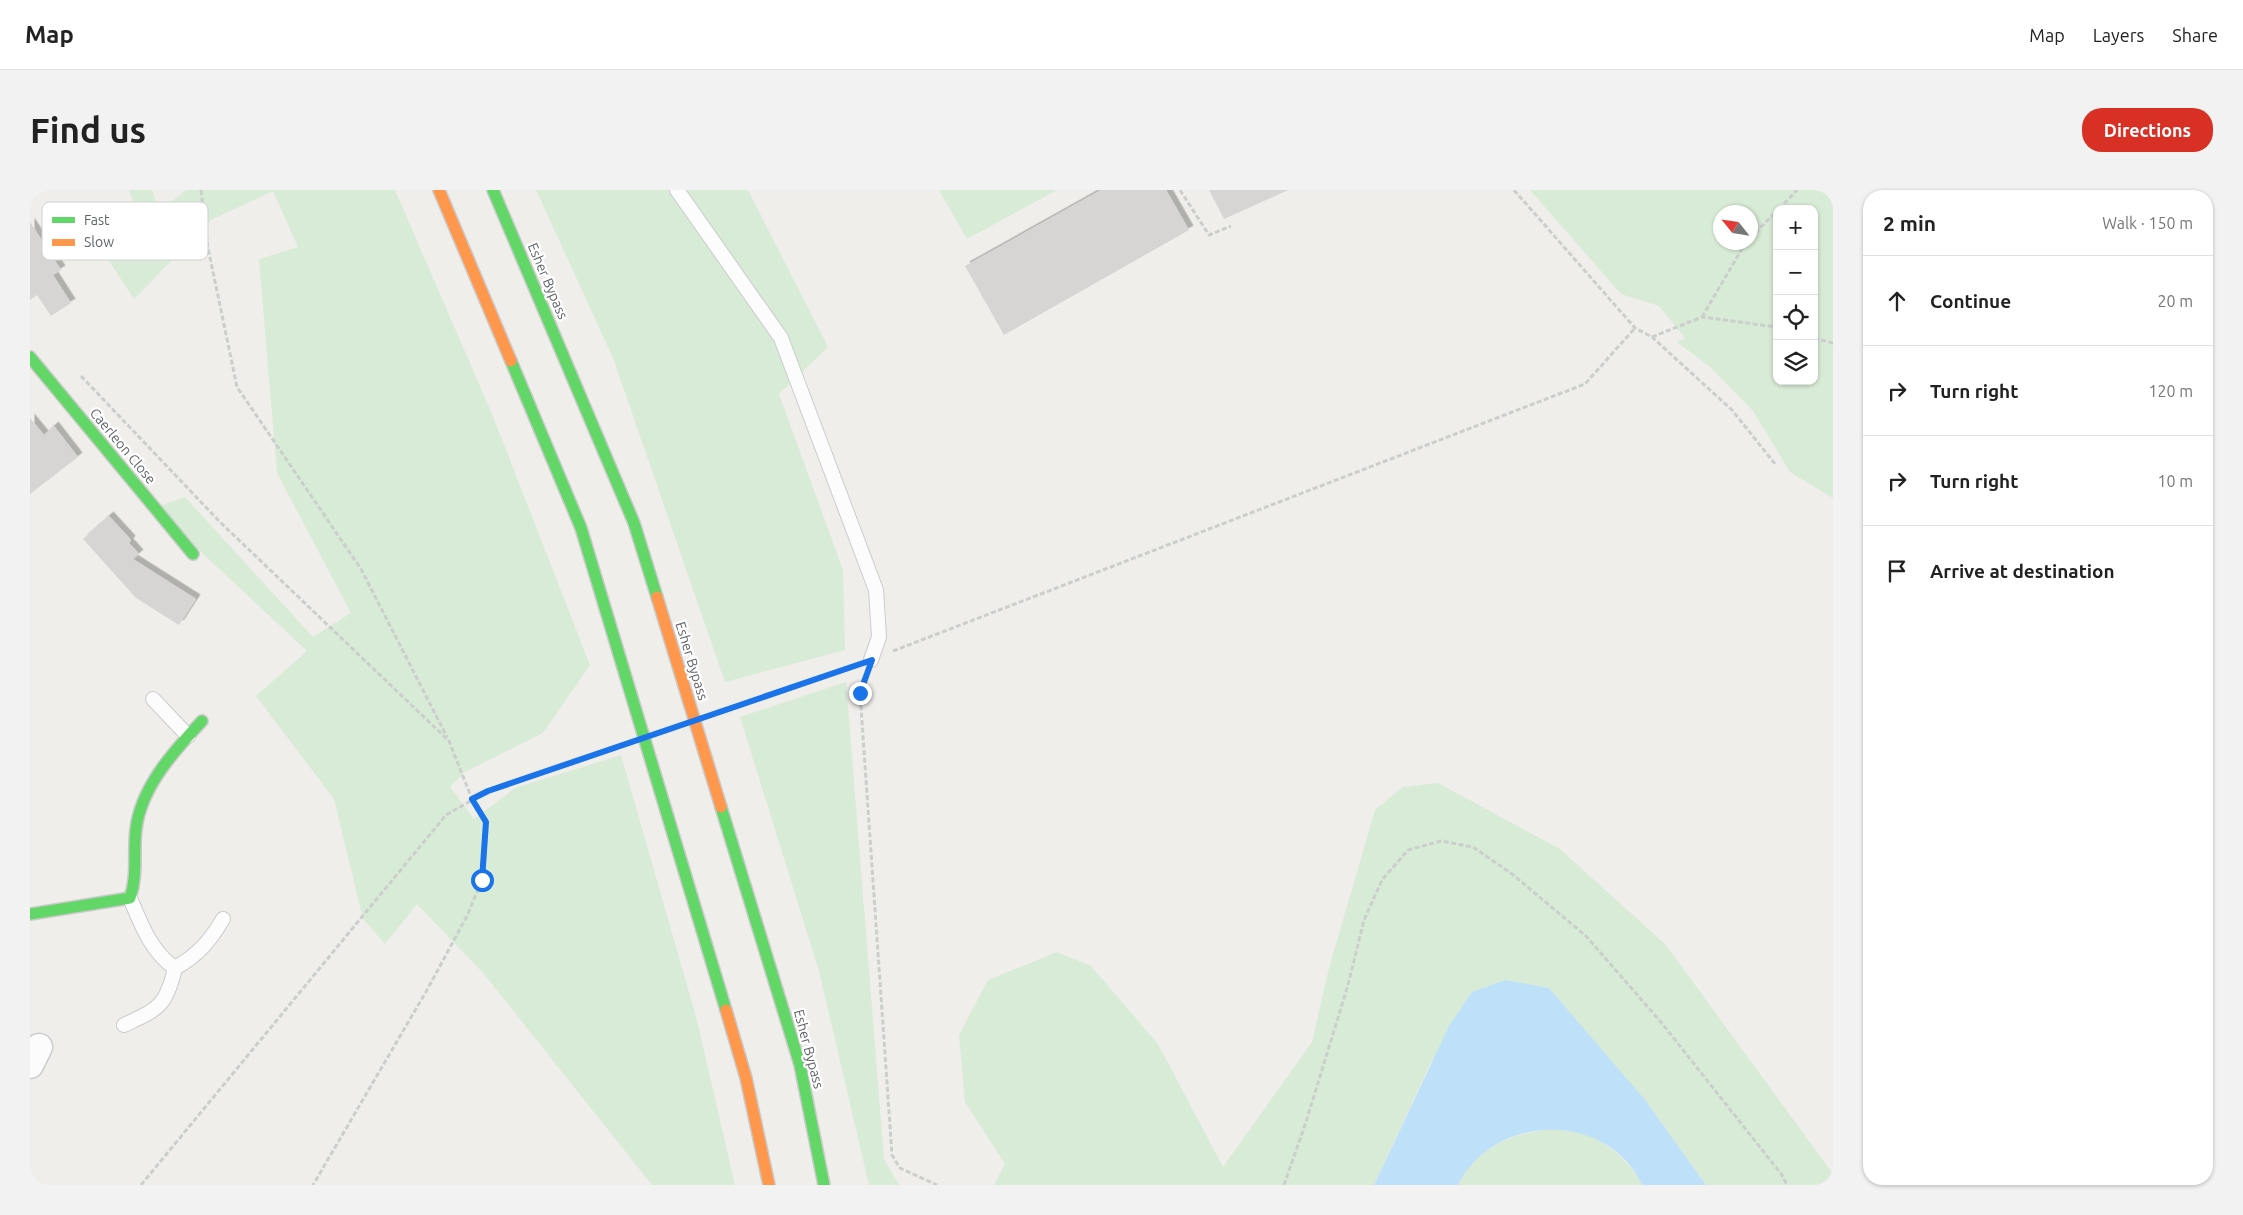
<!DOCTYPE html>
<meta charset="utf-8">
<style>
:root{--surface:#fff;--page:#f2f2f2;--text:#222;--muted:#767676;--line:#e0e0e0;--accent:#d93025}
body{margin:0;font-family:Ubuntu,sans-serif;background:var(--page);color:var(--text)}
.controls{position:absolute;right:15px;top:15px;display:grid;overflow:hidden;border-radius:10px;box-shadow:0 1px 4px #0004}
.controls button{width:45px;height:45px;display:grid;place-items:center;padding:0;border:0;border-bottom:1px solid var(--line);background:var(--surface);color:var(--text);font:25px sans-serif}
.compass{position:absolute;left:1683px;top:15px;width:45px;height:45px;border-radius:50%;background:var(--surface);box-shadow:0 1px 4px #0004;rotate:300deg}
.stop{position:absolute;width:15px;height:15px;margin:-11px;border:4px solid #1a73e8;border-radius:50%;background:#fff}
.stop.end{background:#1a73e8;border-color:#fff;box-shadow:0 1px 5px #0008}
.list{margin:0;padding:0;list-style:none}
h2{display:flex;justify-content:space-between;align-items:center;height:65px;margin:0;padding:0 20px;font-size:21px}
h2 small{font-size:16px;font-weight:400;color:var(--muted)}
.list li{display:grid;grid-template-columns:32px 1fr auto;gap:15px;align-items:center;box-sizing:border-box;height:90px;padding:0 20px;border-top:1px solid var(--line)}
.list b{display:block;font-size:19px;white-space:nowrap}
.list em{font-size:16px;font-style:normal;color:var(--muted)}
.icon{flex:none;width:28px;height:28px;fill:none;stroke:currentColor;stroke-width:2;stroke-linecap:round;stroke-linejoin:round}
.map{position:relative;flex:none;width:1803px;height:995px;overflow:hidden;border-radius:20px}
header{display:flex;align-items:center;gap:30px;box-sizing:border-box;height:70px;padding:0 25px;background:var(--surface);border-bottom:1px solid var(--line)}
header strong{font-size:24px}
nav{display:flex;gap:28px;margin-inline-start:auto;font-size:18px}
.intro{display:flex;align-items:center;justify-content:space-between;box-sizing:border-box;height:120px;padding:0 30px}
h1{margin:0;font-size:35px}
.button{padding:12px 22px;border-radius:20px;background:var(--accent);color:#fff;font-size:18px;font-weight:700}
main{display:flex;gap:30px;padding:0 30px}
aside{flex:1;background:var(--surface);border-radius:20px;box-shadow:0 1px 4px #0004}
.map>svg:first-child{display:block}
.green{fill:#d8ebd6;fill-rule:evenodd}
.water{fill:#bfe0f9}
.building{fill:#d6d5d3;filter:url(#shadow)}
.lines{fill:none;stroke-linecap:round;stroke-linejoin:round}
.lane-casing{stroke:#cbcccc;stroke-width:16}
.street-casing{stroke:#cbcccc;stroke-width:29}
.fast-casing{stroke:#cacacb;stroke-width:14}
.slow-casing{stroke:#cacacb;stroke-width:14}
.path{stroke:#cacfcc;stroke-width:3;stroke-dasharray:5 2.5;stroke-linecap:butt}
.lane{stroke:#fdfcfc;stroke-width:14}
.street{stroke:#fdfcfc;stroke-width:26}
.fast{stroke:#63d668;stroke-width:11}
.slow{stroke:#ff974d;stroke-width:11}
.path-bridge{stroke:#cacfcc;stroke-width:3;stroke-dasharray:5 2.5;stroke-linecap:butt}
.route{stroke:#1a73e8;stroke-width:6}
.labels{text-anchor:middle;dominant-baseline:central;stroke-width:4.5;stroke-linejoin:round;paint-order:stroke}
.street-label{font-size:14px;fill:#5f6368;stroke:#fff}
.key{fill:#fff;stroke:#cfd0d2;stroke-width:1}
.key-label{font-size:14px;fill:#5f6368}
</style>
<header>
<strong>Map</strong>
<nav><a>Map</a><a>Layers</a><a>Share</a></nav>
</header>
<div class="intro"><h1>Find us</h1><a class="button">Directions</a></div>
<main>
<div class="map">
<svg width="1803" height="995" viewBox="0 0 1803 995">
<defs>
<filter id="shadow"><feDropShadow dx="4.5" dy="-4.5" stdDeviation="0" flood-color="#0004"/></filter>
</defs>
<rect width="100%" height="100%" fill="#efeeea"/>
<!-- green -->
<g class="green">
<path d="M 99,0 L 122,0 L 129,22 L 156,0 L 365,0 L 462,224 L 560,475 L 513,543 L 435,582 L 420,597 L 444,629 L 485,598 L 591,565 L 667,830 L 705,995 L 622,995 L 454,784 L 387,714 L 355,754 L 333,729 L 304,609 L 226,506 L 277,461 L 124,318 L 155,307 L 283,447 L 321,423 L 247,283 L 229,69 L 268,57 L 243,1 L 181,30 L 104,109 L 77,68 L 109,27 Z"/>
<path d="M 506,0 L 718,0 L 798,157 L 749,204 L 813,380 L 815,460 L 695,492 L 583,168 Z"/>
<path d="M 909,0 L 1027,0 L 937,49 Z"/>
<path d="M 1500,0 L 1803,0 L 1803,308 L 1760,282 L 1723,221 L 1679,176 L 1647,152 L 1655,148 L 1629,116 L 1591,104 ZM 1747,19 L 1784,19 L 1784,191 L 1747,191 ZM 1690,22 L 1720,22 L 1720,52 L 1690,52 Z"/>
<path d="M 816,492 L 854,969 L 869,995 L 839,995 L 789,781 L 710,527 Z"/>
<path d="M 1408,593 L 1530,659 L 1636,755 L 1803,984 L 1803,995 L 1676,995 L 1616,911 L 1402,870 L 1344,995 L 964,995 L 975,974 L 935,912 L 929,845 L 958,790 L 1027,762 L 1061,776 L 1128,854 L 1193,977 L 1282,852 L 1299,778 L 1345,620 L 1373,597 Z"/>
<path d="M 1520,939 C 1530,940 1541,941 1551,943 C 1575,950 1601,972 1612,995 L 1428,995 C 1447,956 1480,945 1520,939 Z"/>
</g>
<!-- water -->
<path class="water" d="M 1475,790 L 1519,798 L 1616,911 L 1676,995 L 1612,995 C 1577,920 1464,923 1428,995 L 1344,995 L 1419,836 L 1442,802 Z"/>
<!-- building -->
<g class="building">
<path d="M 1071,0 L 1136,0 L 1159,40 L 974,145 L 935,76 Z"/>
<path d="M 1179,0 L 1258,0 L 1194,29 Z"/>
<path d="M 0,32 L 31,80 L 23,85 L 41,113 L 21,126 L 7,105 L 0,110 Z"/>
<path d="M 0,228 L 14,245 L 24,236 L 48,267 L 0,304 Z"/>
<path d="M 79,326 L 101,350 L 99,353 L 109,364 L 103,369 L 166,409 L 149,435 L 106,408 L 53,349 Z"/>
</g>
<g class="lines">
<!-- lane casing -->
<g class="lane-casing">
<g id="lane">
<path d="M 647,0 L 751,148 L 846,400 L 849,447 L 841,470"/>
<path d="M 123,509 L 158,546"/>
<path d="M 100,708 C 111,734 121,762 145,778 C 168,765 180,751 193,729"/>
<path d="M 94,835 C 128,819 136,817 145,778"/>
</g>
</g>
<!-- street casing -->
<g class="street-casing">
<path id="street" d="M 0,875 L 9,857"/>
</g>
<!-- fast casing -->
<g class="fast-casing">
<g id="fast">
<path d="M 463,0 L 604,333 L 627,407"/>
<path d="M 0,167 L 163,364"/>
<path d="M 481,171 L 551,338 L 696,820"/>
<path d="M 691,617 L 770,875 L 794,995"/>
<path d="M 0,724 L 100,708 C 108,685 103,662 106,639 C 111,597 144,561 172,531"/>
</g>
</g>
<!-- slow casing -->
<g class="slow-casing">
<g id="slow">
<path d="M 409,0 L 481,171"/>
<path d="M 627,407 L 691,617"/>
<path d="M 696,820 L 716,888 L 739,995"/>
</g>
</g>
<!-- path -->
<g class="path">
<path d="M 171,0 L 178,58 L 207,197 L 331,379 L 417,547"/>
<path d="M 1150,0 L 1179,45 L 1201,36"/>
<path d="M 1484,0 L 1605,138 L 1622,147 L 1702,220 L 1745,274"/>
<path d="M 1749,19 L 1767,0"/>
<path d="M 1720,48 L 1747,21"/>
<path d="M 1672,127 L 1716,52"/>
<path d="M 1622,147 L 1672,127 L 1747,137"/>
<path d="M 1784,148 L 1803,153"/>
<path d="M 51,186 L 190,332 L 419,551 L 442,609 L 456,632 L 452,690 L 437,726 L 397,800 L 283,995"/>
<path d="M 863,461 L 1555,194 L 1605,138"/>
<path d="M 835,486 L 830,503 L 862,965 L 870,978 L 907,995"/>
<path d="M 111,995 L 416,625 L 458,601 L 486,591"/>
<path d="M 1254,995 L 1276,932 L 1318,795 L 1334,730 L 1352,690 L 1378,660 L 1411,651 L 1443,657 L 1482,684 L 1556,746 L 1630,831 L 1752,985 L 1757,995"/>
</g>
<!-- lane -->
<use href="#lane" class="lane"/>
<!-- street -->
<use href="#street" class="street"/>
<!-- fast -->
<use href="#fast" class="fast"/>
<!-- slow -->
<use href="#slow" class="slow"/>
<!-- path-bridge -->
<path class="path-bridge" d="M 486,591 L 832,473"/>
</g>
<g class="lines">
<!-- route -->
<path class="route" d="M 452,690 L 456,632 L 442,609 L 458,601 L 842,470 L 830,503"/>
</g>
<g class="labels">
<!-- street labels -->
<g class="street-label">
<text transform="translate(518 91) rotate(67)">Esher Bypass</text>
<text transform="translate(93 256) rotate(50)">Caerleon Close</text>
<text transform="translate(662 471) rotate(73)">Esher Bypass</text>
<text transform="translate(779 859) rotate(75)">Esher Bypass</text>
</g>
</g>
<!-- legend -->
<rect x="12" y="12" width="166" height="58" rx="8" class="key"/>
<rect x="22" y="27" width="23" height="6" fill="#63d668"/>
<rect x="22" y="49" width="23" height="7" fill="#ff974d"/>
<g class="key-label">
<text x="54" y="35">Fast</text>
<text x="54" y="57">Slow</text>
</g>
</svg>
<div class="controls">
<button>+</button>
<button>−</button>
<button><svg class="icon" aria-label="locate" viewBox="0 0 24 24"><circle cx="12" cy="12" r="6"/><path d="M12 2v4M12 18v4M2 12h4M18 12h4"/></svg></button>
<button><svg class="icon" aria-label="layers" viewBox="0 0 24 24"><path d="M12 4l9 5-9 5-9-5zM3 14l9 5 9-5"/></svg></button>
</div>
<svg class="compass" viewBox="-18 -18 36 36"><path d="M0-13l5 13h-10z" fill="#e53935"/><path d="M0 13l5-13h-10z" fill="#767676"/></svg>
<div class="stop" style="left:452px;top:690px"></div>
<div class="stop end" style="left:830px;top:503px"></div>
</div>
<aside>
<h2>2 min<small>Walk · 150 m</small></h2>
<ul class="list">
<li><svg class="icon" aria-label="ahead" viewBox="0 0 24 24"><path d="M12 20V5M6 11l6-6 6 6"/></svg><div><b>Continue</b></div><em>20 m</em></li>
<li><svg class="icon" aria-label="right" viewBox="0 0 24 24"><path d="M7 20v-9h11M14 6l5 5-5 5"/></svg><div><b>Turn right</b></div><em>120 m</em></li>
<li><svg class="icon" aria-label="right" viewBox="0 0 24 24"><path d="M7 20v-9h11M14 6l5 5-5 5"/></svg><div><b>Turn right</b></div><em>10 m</em></li>
<li><svg class="icon" aria-label="arrive" viewBox="0 0 24 24"><path d="M6 21V4h12l-3 4 3 4H6"/></svg><div><b>Arrive at destination</b></div></li>
</ul>
</aside>
</main>
